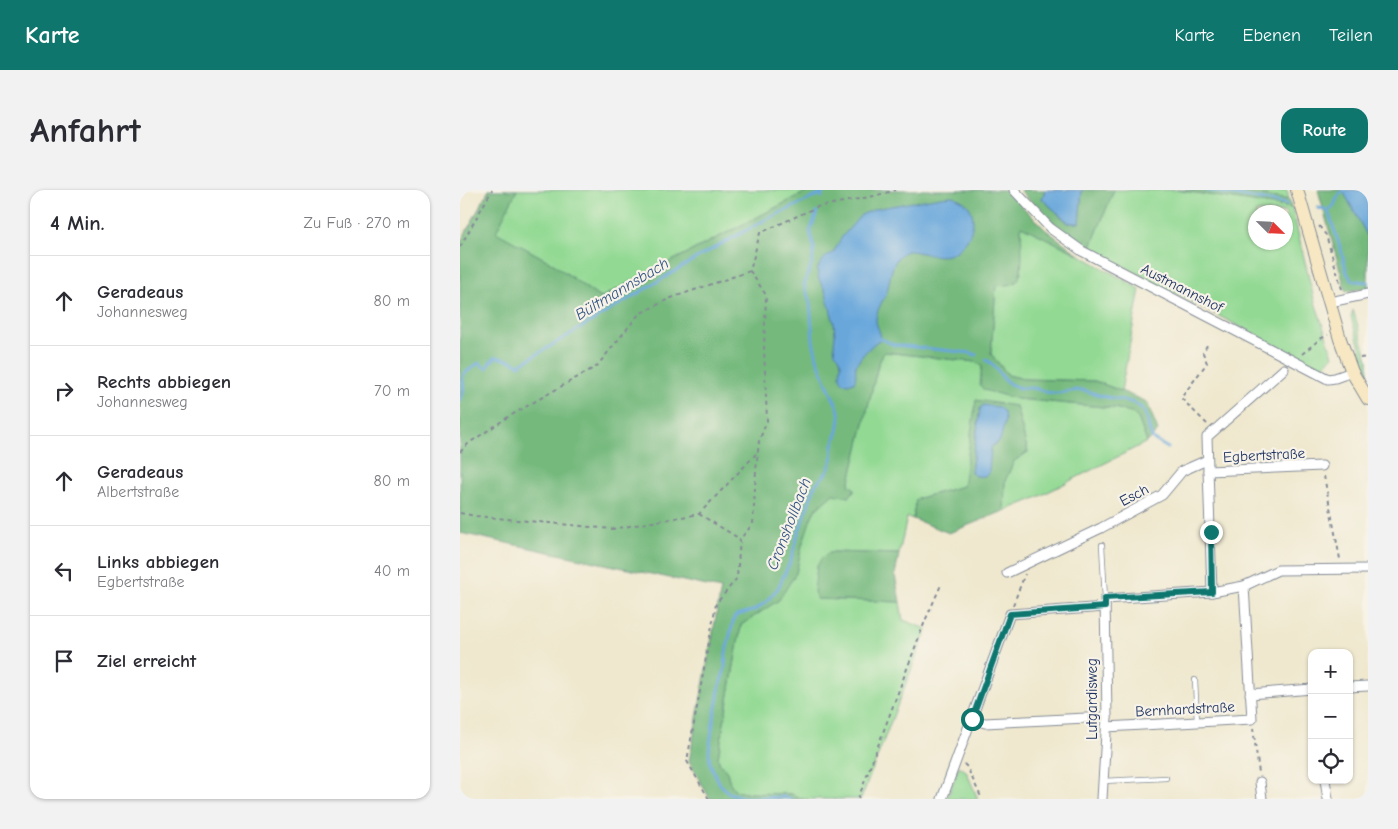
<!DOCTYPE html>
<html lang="de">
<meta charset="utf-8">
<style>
:root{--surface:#fff;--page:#f2f2f3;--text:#2b2b33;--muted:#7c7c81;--line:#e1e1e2;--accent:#0f766e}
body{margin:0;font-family:"Comic Neue",sans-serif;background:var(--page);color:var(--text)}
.controls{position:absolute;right:15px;bottom:15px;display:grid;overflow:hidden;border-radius:10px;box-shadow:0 1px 4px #0004}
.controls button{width:45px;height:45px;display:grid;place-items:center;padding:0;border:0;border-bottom:1px solid var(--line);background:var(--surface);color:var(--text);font:25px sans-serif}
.compass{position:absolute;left:788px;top:15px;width:45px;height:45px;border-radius:50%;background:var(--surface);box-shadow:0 1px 4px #0004;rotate:114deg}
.stop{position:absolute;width:15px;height:15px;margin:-11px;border:4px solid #0f766e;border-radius:50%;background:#fff}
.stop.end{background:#0f766e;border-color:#fff;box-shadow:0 1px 5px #0008}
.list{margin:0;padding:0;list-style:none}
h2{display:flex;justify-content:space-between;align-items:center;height:65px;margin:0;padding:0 20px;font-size:21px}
h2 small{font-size:16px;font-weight:400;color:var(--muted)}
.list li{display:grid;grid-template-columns:32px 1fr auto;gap:15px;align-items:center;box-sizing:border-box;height:90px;padding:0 20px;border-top:1px solid var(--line)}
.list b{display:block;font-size:19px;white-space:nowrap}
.list p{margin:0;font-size:16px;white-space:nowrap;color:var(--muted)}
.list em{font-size:16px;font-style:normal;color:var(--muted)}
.icon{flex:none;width:28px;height:28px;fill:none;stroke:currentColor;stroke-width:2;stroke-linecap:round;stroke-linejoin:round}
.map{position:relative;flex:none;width:908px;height:609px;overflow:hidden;border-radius:15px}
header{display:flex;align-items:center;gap:30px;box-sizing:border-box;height:70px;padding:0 25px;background:var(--accent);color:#fff}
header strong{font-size:24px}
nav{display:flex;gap:28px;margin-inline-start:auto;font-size:18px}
.intro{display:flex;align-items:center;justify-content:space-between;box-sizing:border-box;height:120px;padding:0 30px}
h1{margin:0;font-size:35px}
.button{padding:12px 22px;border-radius:15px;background:var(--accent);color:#fff;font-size:18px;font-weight:700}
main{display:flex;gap:30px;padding:0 30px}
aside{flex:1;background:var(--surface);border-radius:15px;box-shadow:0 1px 4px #0004}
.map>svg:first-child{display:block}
.green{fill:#92d993;stroke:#568478;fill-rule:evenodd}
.forest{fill:#75b97d;stroke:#48746e;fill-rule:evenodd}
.water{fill:#69a7db;stroke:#426b9c}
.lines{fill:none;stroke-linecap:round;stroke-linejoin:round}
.stream{stroke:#69a7db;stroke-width:3}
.lane-casing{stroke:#858c96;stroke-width:6}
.street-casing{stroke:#858c96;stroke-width:11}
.secondary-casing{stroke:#858c96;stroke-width:14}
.path{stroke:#858c96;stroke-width:2;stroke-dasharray:4 4;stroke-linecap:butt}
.lane{stroke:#fff;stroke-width:4.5}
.street{stroke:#fff;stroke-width:9}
.secondary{stroke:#f7e8c3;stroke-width:12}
.route{stroke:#0f766e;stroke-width:6}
.labels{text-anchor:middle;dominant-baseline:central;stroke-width:4.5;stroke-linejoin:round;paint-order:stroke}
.street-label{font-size:15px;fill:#1b2f5e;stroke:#f7f3e8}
.water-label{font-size:16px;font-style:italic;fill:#325384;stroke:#f7f3e8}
</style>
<header>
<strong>Karte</strong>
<nav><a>Karte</a><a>Ebenen</a><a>Teilen</a></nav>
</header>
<div class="intro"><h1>Anfahrt</h1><a class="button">Route</a></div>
<main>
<aside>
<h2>4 Min.<small>Zu Fuß · 270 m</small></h2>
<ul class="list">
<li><svg class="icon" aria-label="ahead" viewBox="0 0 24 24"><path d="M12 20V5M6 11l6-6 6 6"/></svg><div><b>Geradeaus</b><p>Johannesweg</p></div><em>80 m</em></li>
<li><svg class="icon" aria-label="right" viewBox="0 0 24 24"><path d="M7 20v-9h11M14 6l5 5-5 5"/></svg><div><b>Rechts abbiegen</b><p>Johannesweg</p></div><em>70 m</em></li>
<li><svg class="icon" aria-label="ahead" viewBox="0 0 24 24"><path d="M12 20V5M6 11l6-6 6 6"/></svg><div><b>Geradeaus</b><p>Albertstraße</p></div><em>80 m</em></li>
<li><svg class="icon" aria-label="left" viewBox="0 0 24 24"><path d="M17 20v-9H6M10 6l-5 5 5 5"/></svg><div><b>Links abbiegen</b><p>Egbertstraße</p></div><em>40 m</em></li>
<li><svg class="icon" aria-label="arrive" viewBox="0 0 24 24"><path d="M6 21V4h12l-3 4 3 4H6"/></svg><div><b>Ziel erreicht</b></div></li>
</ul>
</aside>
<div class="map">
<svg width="908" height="609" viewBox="0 0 908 609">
<rect width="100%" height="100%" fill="#f7f3e8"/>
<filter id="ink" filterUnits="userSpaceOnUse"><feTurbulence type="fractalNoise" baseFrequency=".02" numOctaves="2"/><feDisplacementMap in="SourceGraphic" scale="10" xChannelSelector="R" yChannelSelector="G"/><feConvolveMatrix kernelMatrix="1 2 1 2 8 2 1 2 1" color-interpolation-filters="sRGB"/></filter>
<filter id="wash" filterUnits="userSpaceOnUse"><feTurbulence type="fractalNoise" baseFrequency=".0096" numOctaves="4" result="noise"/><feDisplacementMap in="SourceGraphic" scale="20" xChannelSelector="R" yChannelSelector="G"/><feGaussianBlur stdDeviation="1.12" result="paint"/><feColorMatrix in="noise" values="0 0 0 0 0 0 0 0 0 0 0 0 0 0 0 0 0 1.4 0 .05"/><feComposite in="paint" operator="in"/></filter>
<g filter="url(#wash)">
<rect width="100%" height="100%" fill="#efe8ce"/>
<!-- green -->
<g class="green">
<path d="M 57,0 L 350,0 L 140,108 L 92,73 L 35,42 Z"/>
<path d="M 654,0 L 717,0 L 832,18 L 854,109 L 873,166 L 861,179 L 630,59 ZM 796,22 L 826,22 L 826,52 L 796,52 Z"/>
<path d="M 768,0 L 827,0 L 829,10 Z"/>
<path d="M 561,35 L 620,65 L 680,99 L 661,201 L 635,191 L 564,189 L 548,185 L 531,164 L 536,95 L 550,94 L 561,84 Z"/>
<path d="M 893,120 L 908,170 L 908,184 L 891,127 Z"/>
<path d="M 424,162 L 515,172 L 522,175 L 520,195 L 557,209 L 654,218 L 672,222 L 678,228 L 687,252 L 576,308 L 544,321 L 545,291 L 554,271 L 568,262 L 556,216 L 503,296 L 456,309 L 453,329 L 447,327 L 439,364 L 373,362 L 357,409 L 440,412 L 443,430 L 467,439 L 401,609 L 343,609 L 331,604 L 284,603 L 275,600 L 270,593 L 267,582 L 260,574 L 258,568 L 281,435 L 319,409 L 336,383 L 342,355 L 351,328 L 355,320 L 373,303 L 389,307 L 395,299 L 389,295 L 418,175 Z"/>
<path d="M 499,576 L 506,581 L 518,609 L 487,609 Z"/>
</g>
<!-- forest -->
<g class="forest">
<path d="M 29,0 L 57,0 L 36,42 L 92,73 L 140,108 L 350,0 L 549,0 L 560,14 L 586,40 L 620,65 L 561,36 C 561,47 565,85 556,92 C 551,96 542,95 536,96 L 531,164 L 548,185 L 564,189 L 635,191 L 661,201 L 687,212 L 698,241 L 687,252 L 678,228 L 671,222 L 654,218 L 557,209 L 524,200 L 520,195 L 522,175 L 515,172 L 424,162 L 418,175 L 389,295 L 395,299 L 389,307 L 373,304 L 355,320 L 351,328 L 342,355 L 336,383 L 319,410 L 281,435 L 258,568 L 260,574 L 267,582 L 270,593 L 275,600 L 284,603 L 331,604 L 343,609 L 250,609 L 229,571 L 261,399 L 0,343 L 0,53 Z"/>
<path d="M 560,0 L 585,0 L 582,9 L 608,33 L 619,33 L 622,0 L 654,0 L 630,59 C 606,46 578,21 560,0 Z"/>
<path d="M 717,0 L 768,0 L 829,10 L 832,18 Z"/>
<path d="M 858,0 L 883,0 L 908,47 L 908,97 L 886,102 Z"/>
<path d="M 516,210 L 556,216 L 568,262 L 554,271 L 545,291 L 544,321 L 489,343 L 453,329 L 456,309 L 503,296 ZM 523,215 L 540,251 L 532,256 L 531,259 L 511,282 L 520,219 Z"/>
<path d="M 373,362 L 439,364 L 435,385 L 440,412 L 357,409 L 354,402 L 357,376 L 361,369 L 366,364 Z"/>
</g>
<!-- water -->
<g class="water">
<path d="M 585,0 L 622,0 L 619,33 L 609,33 L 582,9 Z"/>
<path d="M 883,0 L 908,0 L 908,47 L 883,1 Z"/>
<path d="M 492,6 C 500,9 509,13 512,23 C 514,32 513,39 508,48 C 493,71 481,67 457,62 C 452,61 447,60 443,63 C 431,71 430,90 427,102 C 423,111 416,120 416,131 C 416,136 421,142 421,149 C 413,153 399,168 396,176 C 395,182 397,187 394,192 L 388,194 L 382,192 L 380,186 L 381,173 L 379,167 L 375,163 L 374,156 L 375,145 L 374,133 L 365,100 L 359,90 L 357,80 L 361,72 L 367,66 L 373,63 L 382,47 L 401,25 L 415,19 L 481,7 Z"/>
<path d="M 523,215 L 539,217 L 544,222 L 545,231 L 540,251 L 532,256 L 531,259 L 529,282 C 526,288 521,286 515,286 L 511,282 L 520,219 Z"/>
</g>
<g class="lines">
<!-- stream -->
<g class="stream">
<path d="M 745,0 L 827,14"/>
<path d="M 362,7 L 361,4 L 368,0"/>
<path d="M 858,18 L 865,19 L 868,21 L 881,60 L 887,83 L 892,90 L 895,91 L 908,92"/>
<path d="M 868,21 C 879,14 874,6 883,1 L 887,3"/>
<path d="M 421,149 L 435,155 L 511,163 L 516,165"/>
<path d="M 526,170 C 540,176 539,192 557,197 C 562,199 567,198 572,198 C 581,199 588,204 598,203 C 606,202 614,200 621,200 C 630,201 638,206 647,207 C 660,210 678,210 685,223 C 689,231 688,241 693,249 L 708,258"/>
<path d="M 0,210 C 8,198 0,194 4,184 L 17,174 L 20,173 L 25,178 L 27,178 L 30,172 L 36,167 L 52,171 L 59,175 L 240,66 L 303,31 L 361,4"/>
<path d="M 331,609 L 323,607 L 294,608 L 282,607 L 269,603 L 260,594 L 250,574 L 249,561 L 253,533 L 260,495 L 265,478 L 266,462 L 274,428 L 277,425 L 295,420 L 306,412 L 318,398 L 331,370 L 336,350 L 355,295 L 367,282 L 372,270 L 373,255 L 378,241 L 380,228 L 378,218 L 366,192 L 357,168 L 353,151 L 350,112 L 344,95 L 352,73 L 354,58 L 350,42 L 357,22"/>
</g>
</g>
</g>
<g filter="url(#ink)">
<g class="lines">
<!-- lane casing -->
<g class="lane-casing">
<g id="lane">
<path d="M 642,355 L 645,409"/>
<path d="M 735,490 L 737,532"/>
<path d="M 643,591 L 706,588"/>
</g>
</g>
<!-- street casing -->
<g class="street-casing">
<g id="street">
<path d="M 554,0 L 590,38 L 622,61 L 868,189 L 875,188 L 892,182"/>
<path d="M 870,112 L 908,104"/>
<path d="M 748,281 L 862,276"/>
<path d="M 547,383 L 641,338 L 702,305 L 722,281 L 747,270"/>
<path d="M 752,402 L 747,247 L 824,179"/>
<path d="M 889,497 L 908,496"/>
<path d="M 790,504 L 852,499"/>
<path d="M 511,529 L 525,533 L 647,527"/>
<path d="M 646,537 L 792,529 L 784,396"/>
<path d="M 865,590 L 868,609"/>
<path d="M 800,592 L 802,609"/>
<path d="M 482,609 L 550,424 L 645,417"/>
<path d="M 642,609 L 647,527 L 645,409 L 752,402 L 784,396 L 818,380 L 908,379"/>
</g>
</g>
<!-- secondary casing -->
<g class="secondary-casing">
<path id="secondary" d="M 837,0 L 880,149 L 892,182 L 908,209"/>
</g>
<!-- path -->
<g class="path">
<path d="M 859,36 L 866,45 L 882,99"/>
<path d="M 0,57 L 32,0"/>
<path d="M 842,164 L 860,149 L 868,145"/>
<path d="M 900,168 L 908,167"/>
<path d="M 747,234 L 721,208 L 747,173 L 743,163 L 747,155"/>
<path d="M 0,262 L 9,253 L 48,227 L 137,176 L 179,124 L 211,108 L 290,81"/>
<path d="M 864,286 L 880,369"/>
<path d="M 0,323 L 16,326 L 152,339 L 239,324 L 297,263"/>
<path d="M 239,324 L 280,349"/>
<path d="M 553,415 L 565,384"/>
<path d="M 793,538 L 799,583"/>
<path d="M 504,574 L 507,577 L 522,609"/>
<path d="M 249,609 L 227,571 L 256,414 L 277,388 L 280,349 L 293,334 L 296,280 L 299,251 L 307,231 L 304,159 L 306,105 L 290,81 L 300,43 L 357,17 L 414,6 L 436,0"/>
<path d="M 398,609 L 465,431 L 481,395"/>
</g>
<!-- lane -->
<use href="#lane" class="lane"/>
<!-- street -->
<use href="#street" class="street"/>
<!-- secondary -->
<use href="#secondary" class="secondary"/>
</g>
</g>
<g class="lines" filter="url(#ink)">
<!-- route -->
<path class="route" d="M 512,529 L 550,424 L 645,417 L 645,408 L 752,402 L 751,342"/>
</g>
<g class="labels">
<!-- street labels -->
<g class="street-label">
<text transform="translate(722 98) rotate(27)">Austmannshof</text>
<text transform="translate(804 265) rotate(-3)">Egbertstraße</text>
<text transform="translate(674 305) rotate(-28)">Esch</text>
<text transform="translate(632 509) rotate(-90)">Lutgardisweg</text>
<text transform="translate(725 519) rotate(-3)">Bernhardstraße</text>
</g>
<!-- water labels -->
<g class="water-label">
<text transform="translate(162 99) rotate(-31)">Bültmannsbach</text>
<text transform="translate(329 334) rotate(-69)">Cronshollbach</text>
</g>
</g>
</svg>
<div class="controls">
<button>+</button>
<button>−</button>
<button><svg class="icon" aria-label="locate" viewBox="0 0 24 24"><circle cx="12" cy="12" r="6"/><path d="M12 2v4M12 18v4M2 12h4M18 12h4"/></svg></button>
</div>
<svg class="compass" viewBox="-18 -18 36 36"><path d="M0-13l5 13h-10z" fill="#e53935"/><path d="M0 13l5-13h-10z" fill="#7c7c81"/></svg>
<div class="stop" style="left:512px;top:529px"></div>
<div class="stop end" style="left:751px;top:342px"></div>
</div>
</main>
